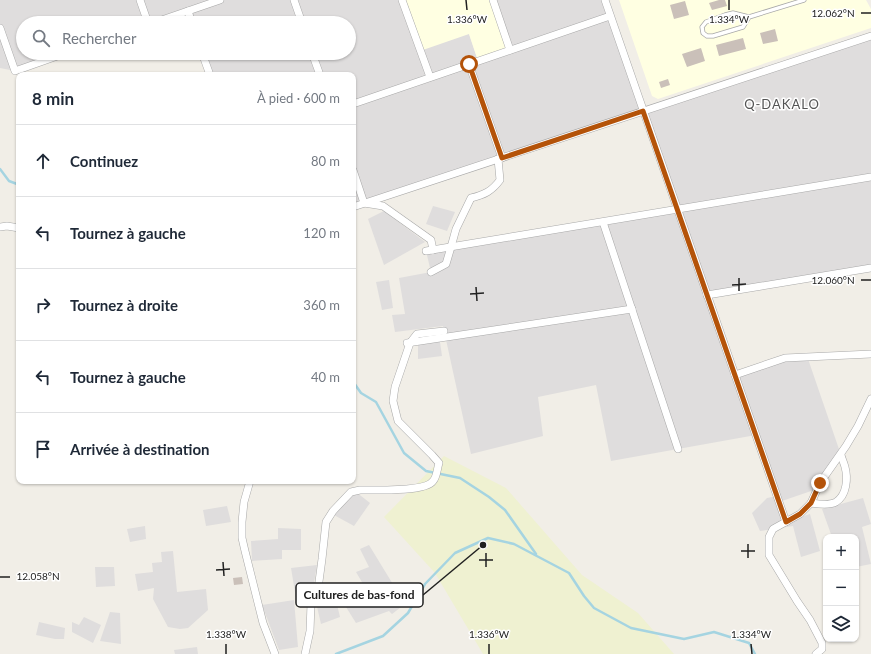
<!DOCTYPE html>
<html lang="fr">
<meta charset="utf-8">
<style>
:root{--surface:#fff;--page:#f6f6f7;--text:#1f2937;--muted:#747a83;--line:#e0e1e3}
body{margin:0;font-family:Lato,sans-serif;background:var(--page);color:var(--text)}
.controls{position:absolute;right:12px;bottom:12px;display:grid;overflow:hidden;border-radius:8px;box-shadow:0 1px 3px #0004}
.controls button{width:36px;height:36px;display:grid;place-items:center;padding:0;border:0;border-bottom:1px solid var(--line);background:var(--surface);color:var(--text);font:20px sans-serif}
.stop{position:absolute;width:12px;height:12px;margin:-9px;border:3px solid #b45309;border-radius:50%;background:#fff}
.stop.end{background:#b45309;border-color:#fff;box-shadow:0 1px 4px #0008}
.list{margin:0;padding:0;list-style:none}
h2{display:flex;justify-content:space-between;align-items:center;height:52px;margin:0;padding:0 16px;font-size:17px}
h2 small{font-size:13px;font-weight:400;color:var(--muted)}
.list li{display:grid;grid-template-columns:26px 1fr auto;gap:12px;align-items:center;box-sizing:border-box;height:72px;padding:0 16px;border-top:1px solid var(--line)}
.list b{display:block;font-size:15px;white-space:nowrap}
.list em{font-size:13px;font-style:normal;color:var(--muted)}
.icon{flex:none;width:22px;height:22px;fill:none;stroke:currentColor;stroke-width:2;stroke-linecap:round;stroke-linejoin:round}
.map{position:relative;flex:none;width:871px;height:654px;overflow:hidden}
.search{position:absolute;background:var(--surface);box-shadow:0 1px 3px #0004;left:16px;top:16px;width:340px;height:44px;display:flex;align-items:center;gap:10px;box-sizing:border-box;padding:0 14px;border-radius:22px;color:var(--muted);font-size:15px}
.panel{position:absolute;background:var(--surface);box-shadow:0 1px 3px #0004;left:16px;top:72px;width:340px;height:412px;border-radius:8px}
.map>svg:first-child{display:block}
.residential{fill:#dfdddd}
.education{fill:#ffffe2}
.farmland{fill:#eff1d1}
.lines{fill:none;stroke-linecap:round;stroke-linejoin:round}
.stream{stroke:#a5d4e1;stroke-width:2.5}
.building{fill:#cac0b9}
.lane-casing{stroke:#a8a8a8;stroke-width:5}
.street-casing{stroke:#a8a8a8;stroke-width:8}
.lane{stroke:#fff;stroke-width:3.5}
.street{stroke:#fff;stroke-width:7}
.route{stroke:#b45309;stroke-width:5}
.ticks{fill:none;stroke:#212121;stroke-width:1.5}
.labels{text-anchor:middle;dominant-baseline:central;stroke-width:3;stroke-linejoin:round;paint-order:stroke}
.quarter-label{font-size:13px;letter-spacing:1px;fill:#545454;stroke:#fff}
.ticks-label{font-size:10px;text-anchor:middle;fill:#212121;stroke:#fff;stroke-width:3;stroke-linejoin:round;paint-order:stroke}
.leader{fill:none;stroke:#212121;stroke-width:1.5}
.callout-dot{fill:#212121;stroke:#fff;stroke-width:1.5}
.callout{fill:#fff;stroke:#212121;stroke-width:1.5}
.callout-label{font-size:12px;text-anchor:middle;font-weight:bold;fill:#212121}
</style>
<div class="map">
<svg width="871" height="654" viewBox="0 0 871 654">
<rect width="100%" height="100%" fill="#f1eee7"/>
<!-- residential -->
<g class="residential">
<path d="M 0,0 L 402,0 L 469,34 L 478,61 L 493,0 L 605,0 L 643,111 L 871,36 L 871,268 L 708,295 L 735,375 L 785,358 L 807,356 L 841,455 L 817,489 L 779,502 L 786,522 L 810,514 L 820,551 L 801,557 L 793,526 L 760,531 L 752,513 L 767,498 L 777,496 L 756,435 L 611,461 L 596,385 L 538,397 L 543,436 L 471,454 L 443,326 L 395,332 L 392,315 L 405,314 L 399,278 L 431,272 L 426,251 L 677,209 L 643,111 L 353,207 L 355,219 L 353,225 L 353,75 L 210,75 L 202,53 L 349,53 L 349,23 L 192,23 L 188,12 L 153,23 L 23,23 L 23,53 L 66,53 L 15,71 L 0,68 Z"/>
<path d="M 433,206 L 455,212 L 447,231 L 426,224 Z"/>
<path d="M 384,211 L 425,242 L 384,265 L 368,219 Z"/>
<path d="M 389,280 L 393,308 L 382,310 L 376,282 Z"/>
<path d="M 439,335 L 442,356 L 418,359 L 418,336 Z"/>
<path d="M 356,492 L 370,503 L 354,526 L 334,515 Z"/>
<path d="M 863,498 L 871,524 L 862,527 L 871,564 L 856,567 L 856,537 L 832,537 L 822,509 Z"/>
<path d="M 227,506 L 231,522 L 206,526 L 203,510 Z"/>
<path d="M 145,526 L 146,539 L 130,542 L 127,529 Z"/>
<path d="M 278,528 L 301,529 L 301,550 L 282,550 L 282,559 L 252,561 L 251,541 L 278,539 Z"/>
<path d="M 369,545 L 405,604 L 392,614 L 389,611 L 356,623 L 346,607 L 369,594 L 356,572 L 369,567 L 360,549 Z"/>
<path d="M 173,551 L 177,592 L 206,589 L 208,610 L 188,628 L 180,629 L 168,627 L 153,599 L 154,588 L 138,591 L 135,574 L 153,572 L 152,563 L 162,562 L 161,552 Z"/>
<path d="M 317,565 L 312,595 L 296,598 L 291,568 Z"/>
<path d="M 95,567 L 114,567 L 115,586 L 96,587 Z"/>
<path d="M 334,592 L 340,617 L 321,624 L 315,598 Z"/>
<path d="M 294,600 L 298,647 L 279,650 L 262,605 Z"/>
<path d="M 110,612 L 120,613 L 121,644 L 100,641 Z"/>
<path d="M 84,617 L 101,625 L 93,643 L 72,632 L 72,622 L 79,625 Z"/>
<path d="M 39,622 L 65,628 L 64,639 L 55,639 L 36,635 Z"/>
<path d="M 197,647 L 198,654 L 175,654 L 174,650 Z"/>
</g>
<!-- education -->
<g class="education">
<path d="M 402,0 L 493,0 L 510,50 L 478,61 L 469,34 L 420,51 Z"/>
<path d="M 619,0 L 866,0 L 871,9 L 871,28 L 658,99 L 652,96 Z"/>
</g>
<!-- farmland -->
<path class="farmland" d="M 444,456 L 506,488 L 582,575 L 638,613 L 674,654 L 483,654 L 435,573 L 384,517 Z"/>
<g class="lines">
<!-- stream -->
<g class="stream">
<path d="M 0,169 L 9,181 L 17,184 L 19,183"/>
<path d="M 353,383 L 354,383 L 361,393 L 376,402 L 404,453 L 426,471 L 460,478 L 489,497 L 505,510 L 536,554"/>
<path d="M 336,654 L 383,636 L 408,613 L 425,584 L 455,553 L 488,538 L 514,544 L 569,573 L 584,596 L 594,608 L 631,628 L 684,639 L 714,632 L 749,643 L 755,654"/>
</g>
</g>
<!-- building -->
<g class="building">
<path d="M 719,0 L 725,0 L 727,6 L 712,10 L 709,3 Z"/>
<path d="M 685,1 L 689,15 L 674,19 L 670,5 Z"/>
<path d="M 775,29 L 778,41 L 763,44 L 760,33 Z"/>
<path d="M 743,38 L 746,49 L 719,56 L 716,45 Z"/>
<path d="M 701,48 L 705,61 L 687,67 L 682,54 Z"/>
<path d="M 668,79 L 670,85 L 661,88 L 659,82 Z"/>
<path d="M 242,577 L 243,584 L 234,585 L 233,578 Z"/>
</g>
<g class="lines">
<!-- lane casing -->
<g class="lane-casing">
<path id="lane" d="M 749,17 L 743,27 L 713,36 L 707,36 L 703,33 L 702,27 L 706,22 L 725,15 L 733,13 L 749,17 L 804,0"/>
</g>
<!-- street casing -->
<g class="street-casing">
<g id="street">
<path d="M 140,0 L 148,23"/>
<path d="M 294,0 L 302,23"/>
<path d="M 402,0 L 430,77"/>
<path d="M 493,0 L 510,50"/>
<path d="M 605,0 L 786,522"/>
<path d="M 188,11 L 192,23"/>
<path d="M 153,23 L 220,0"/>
<path d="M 0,28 L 15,71 L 66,53"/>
<path d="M 202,53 L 210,75"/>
<path d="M 312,53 L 320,75"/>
<path d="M 469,64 L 502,158"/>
<path d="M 353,104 L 610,16"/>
<path d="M 353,170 L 364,203 L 383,206 L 431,240 L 433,250"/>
<path d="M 353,207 L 871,36"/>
<path d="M 603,222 L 678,449"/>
<path d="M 0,227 L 7,226 L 19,228"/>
<path d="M 426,251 L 871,177"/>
<path d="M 431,272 L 446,264 L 451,247 L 456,229 L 471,198 C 484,195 492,191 500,180 L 498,159"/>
<path d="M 707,295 L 871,268"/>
<path d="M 407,343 L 632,309"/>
<path d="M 735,375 L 785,358 L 871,354"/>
<path d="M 250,481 L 244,502 L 242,522 L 242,538 L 245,551 L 263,623 L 275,654"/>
<path d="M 811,503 C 818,504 829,506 836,502 C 847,495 848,478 845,467 C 844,463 842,459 841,455"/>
<path d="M 305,654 L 310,631 L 311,604 L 318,589 L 322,559 L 326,522 L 333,511 L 351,492 L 360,490 C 374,490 426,492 433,481 C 437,477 437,469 439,463 L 432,455 L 398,421 L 393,401 L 395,387 L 410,343 L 417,334 L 444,331"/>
<path d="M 816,654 L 822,649 L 822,643 L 810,620 L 797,601 L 769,555 L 769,537 L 773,529 L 800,514 L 811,503 L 820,483 L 846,446 L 858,426 L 871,399"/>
</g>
</g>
<!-- lane -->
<use href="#lane" class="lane"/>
<!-- street -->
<use href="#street" class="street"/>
</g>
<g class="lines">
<!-- route -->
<path class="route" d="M 469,64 L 502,158 L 643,111 L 786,522 L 800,514 L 811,503 L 820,483"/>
</g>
<!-- ticks -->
<path class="ticks" d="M 466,0 L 467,10M 729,0 L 729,10M 861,13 L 871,13M 739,278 L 739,291M 861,280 L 871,280M 732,285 L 746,284M 476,287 L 477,301M 470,294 L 484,293M 748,544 L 748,558M 741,551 L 755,551M 486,553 L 486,567M 479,560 L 493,560M 223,562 L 224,576M 216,570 L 230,569M 0,577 L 10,577M 226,644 L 226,654M 489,644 L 489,654M 751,644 L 752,654"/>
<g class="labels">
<!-- quarter labels -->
<g class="quarter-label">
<text x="782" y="104">Q-DAKALO</text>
</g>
</g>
<g class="ticks-label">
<text x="833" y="17">12.062°N</text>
<text x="467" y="23">1.336°W</text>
<text x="729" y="23">1.334°W</text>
<text x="833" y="284">12.060°N</text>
<text x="38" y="580">12.058°N</text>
<text x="226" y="638">1.338°W</text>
<text x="489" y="638">1.336°W</text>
<text x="751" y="638">1.334°W</text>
</g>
<!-- callouts -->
<path class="leader" d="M483 545L423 595"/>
<circle class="callout-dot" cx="483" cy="545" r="4"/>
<rect class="callout" x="296" y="583" width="127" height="24" rx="4"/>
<g class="callout-label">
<text x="359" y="599">Cultures de bas-fond</text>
</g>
</svg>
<div class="controls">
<button>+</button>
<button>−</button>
<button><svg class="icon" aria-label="layers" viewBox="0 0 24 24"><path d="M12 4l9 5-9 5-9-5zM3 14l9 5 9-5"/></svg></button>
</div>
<div class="stop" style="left:469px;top:64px"></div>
<div class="stop end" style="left:820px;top:483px"></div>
<div class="search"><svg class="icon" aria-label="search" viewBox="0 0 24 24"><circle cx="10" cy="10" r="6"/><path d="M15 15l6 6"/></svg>Rechercher</div>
<section class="panel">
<h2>8 min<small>À pied · 600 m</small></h2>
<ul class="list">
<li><svg class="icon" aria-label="ahead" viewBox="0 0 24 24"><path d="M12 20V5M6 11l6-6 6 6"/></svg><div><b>Continuez</b></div><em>80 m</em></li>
<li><svg class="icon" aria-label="left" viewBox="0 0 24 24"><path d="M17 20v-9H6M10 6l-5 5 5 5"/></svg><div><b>Tournez à gauche</b></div><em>120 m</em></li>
<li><svg class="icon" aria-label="right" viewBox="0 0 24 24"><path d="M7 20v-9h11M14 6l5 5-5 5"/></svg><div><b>Tournez à droite</b></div><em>360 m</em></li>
<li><svg class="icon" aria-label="left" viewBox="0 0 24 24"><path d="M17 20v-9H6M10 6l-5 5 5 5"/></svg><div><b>Tournez à gauche</b></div><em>40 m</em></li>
<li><svg class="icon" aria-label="arrive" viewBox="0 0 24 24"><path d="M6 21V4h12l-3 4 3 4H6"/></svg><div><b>Arrivée à destination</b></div></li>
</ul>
</section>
</div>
